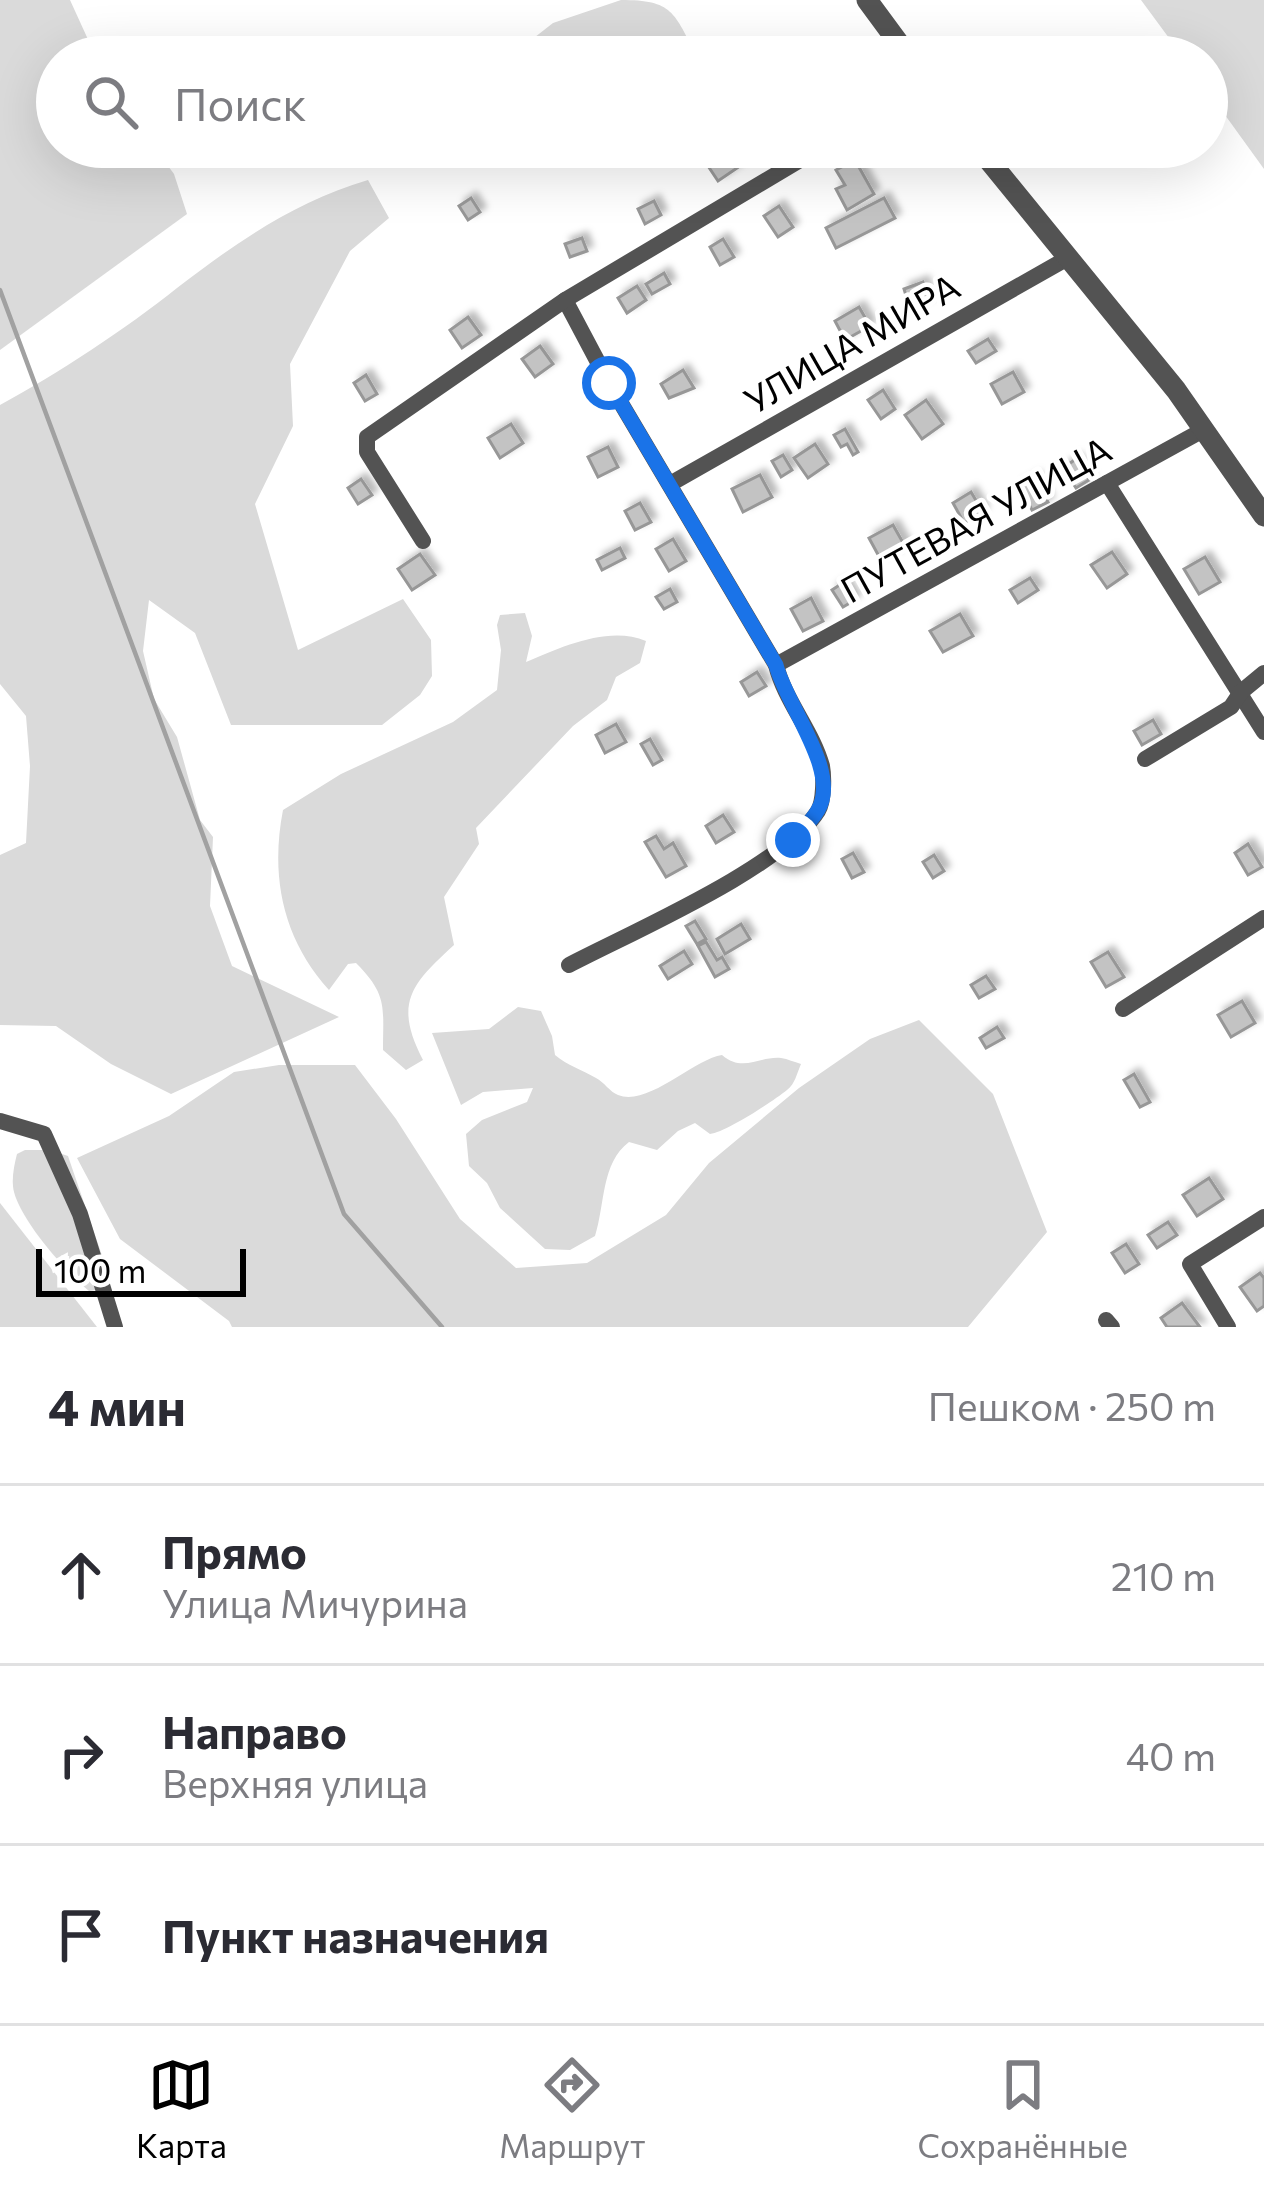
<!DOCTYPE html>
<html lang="ru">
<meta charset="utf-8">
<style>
:root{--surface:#fff;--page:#f2f2f3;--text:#2b2b33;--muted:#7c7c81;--line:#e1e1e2;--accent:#000}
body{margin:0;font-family:Commissioner,sans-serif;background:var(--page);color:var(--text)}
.scale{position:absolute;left:36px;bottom:30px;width:210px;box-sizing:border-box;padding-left:12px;border:6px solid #000;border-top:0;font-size:33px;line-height:42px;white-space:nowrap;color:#000;-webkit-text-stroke:9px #fff;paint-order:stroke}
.stop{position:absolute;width:36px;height:36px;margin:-27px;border:9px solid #1a73e8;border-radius:50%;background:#fff}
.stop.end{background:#1a73e8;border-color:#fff;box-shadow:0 3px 12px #0008}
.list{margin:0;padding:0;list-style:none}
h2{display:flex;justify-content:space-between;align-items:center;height:156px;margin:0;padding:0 48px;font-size:51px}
h2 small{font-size:39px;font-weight:400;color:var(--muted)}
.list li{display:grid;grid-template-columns:78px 1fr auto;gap:36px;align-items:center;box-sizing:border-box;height:180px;padding:0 48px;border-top:3px solid var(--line)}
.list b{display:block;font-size:45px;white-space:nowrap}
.list p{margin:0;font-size:39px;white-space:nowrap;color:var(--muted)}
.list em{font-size:39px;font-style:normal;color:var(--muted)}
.icon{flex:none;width:66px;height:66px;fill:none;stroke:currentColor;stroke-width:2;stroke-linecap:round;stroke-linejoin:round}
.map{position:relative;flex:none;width:1264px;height:1327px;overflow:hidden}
.search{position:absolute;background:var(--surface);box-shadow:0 12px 48px #0002;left:36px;right:36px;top:36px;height:132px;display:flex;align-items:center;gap:30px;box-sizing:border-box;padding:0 42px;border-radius:66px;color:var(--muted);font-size:45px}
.sheet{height:696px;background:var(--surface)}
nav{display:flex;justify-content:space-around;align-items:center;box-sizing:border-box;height:168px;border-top:3px solid var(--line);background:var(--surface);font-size:33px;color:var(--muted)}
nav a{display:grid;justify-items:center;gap:6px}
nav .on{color:var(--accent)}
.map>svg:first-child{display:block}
.green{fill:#dadada}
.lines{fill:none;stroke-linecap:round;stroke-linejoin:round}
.stream{stroke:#a1a1a1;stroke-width:4.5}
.building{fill:#c3c3c3;stroke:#979797;stroke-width:3;filter:url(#shadow)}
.minor{stroke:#535353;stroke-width:16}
.tertiary{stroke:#535353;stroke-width:21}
.route{stroke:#1a73e8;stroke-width:15}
.labels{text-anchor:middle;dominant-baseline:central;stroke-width:9;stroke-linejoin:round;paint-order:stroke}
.street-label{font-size:36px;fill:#000;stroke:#fff}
</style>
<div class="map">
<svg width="1264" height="1327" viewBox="0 0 1264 1327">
<defs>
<filter id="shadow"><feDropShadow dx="5.5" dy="-5.5" stdDeviation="3" flood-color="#0004"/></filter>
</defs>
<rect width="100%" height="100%" fill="#fff"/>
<!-- green -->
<g class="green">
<path d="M 0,0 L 70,0 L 96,57 L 57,57 L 57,147 L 154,147 L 174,174 L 187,214 L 0,350 Z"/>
<path d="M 621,0 C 673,0 674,12 697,57 L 529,57 L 530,41 L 553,23 Z"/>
<path d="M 1141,0 L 1264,0 L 1264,169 L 1207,90 L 1207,57 L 1183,57 Z"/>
<path d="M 368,180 L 389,218 L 350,251 L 290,364 L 293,426 L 255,504 L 298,650 L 403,599 L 431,640 L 432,676 L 420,695 L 382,725 L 231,725 L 195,633 L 149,600 L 143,651 L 154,699 L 177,737 L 200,820 L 213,837 L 210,906 L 232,966 L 339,1017 L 171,1094 L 111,1064 L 56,1026 L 0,1025 L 0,855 L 26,843 L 30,766 L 26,716 L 0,684 L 0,405 C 57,374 126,329 177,288 C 237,242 294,202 368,180 Z"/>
<path d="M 525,613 L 532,636 L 526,662 C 561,647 609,625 646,641 L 640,663 L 616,677 L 607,700 L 573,726 L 476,828 L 479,844 L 444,897 L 454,945 C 410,985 394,1004 423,1060 L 406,1070 L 383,1050 C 383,1007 388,995 356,963 L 348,964 L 329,990 C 283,939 270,877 283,810 L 341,774 L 453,722 L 497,690 L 501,650 L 497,625 L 500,615 Z"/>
<path d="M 518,1007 L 541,1011 L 552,1036 L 555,1055 C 568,1066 581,1069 596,1078 C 604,1082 610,1092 618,1095 C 648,1107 694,1059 722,1055 C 743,1073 759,1056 781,1058 C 788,1059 794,1062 801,1064 C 797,1073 795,1084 787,1090 C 772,1102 726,1132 710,1134 L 695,1123 L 678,1131 L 657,1150 L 629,1142 C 601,1163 605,1205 595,1236 L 570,1250 L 545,1249 L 500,1208 L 487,1183 L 469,1166 L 466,1134 L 482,1120 L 527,1102 L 533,1088 L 483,1092 L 461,1105 L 432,1033 L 489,1029 Z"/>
<path d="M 919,1020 L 993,1094 L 1047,1232 L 968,1327 L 232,1327 L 229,1321 L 120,1239 L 77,1158 L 169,1116 L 234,1072 L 279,1065 L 355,1065 L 396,1119 L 460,1219 L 516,1268 L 587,1263 L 666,1215 L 709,1163 L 799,1088 L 870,1039 Z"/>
<path d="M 25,1150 L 50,1150 L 68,1156 L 109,1276 L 106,1289 L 89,1291 C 65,1271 22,1222 14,1192 C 11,1180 14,1166 17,1154 Z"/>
<path d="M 0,1203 L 97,1327 L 0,1327 Z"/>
</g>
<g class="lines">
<!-- stream -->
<path class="stream" d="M 0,290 L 344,1214 L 442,1327"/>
</g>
<!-- building -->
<g class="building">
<path d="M 723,147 L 740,166 L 718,181 L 704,160 Z"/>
<path d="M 855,160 L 874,194 L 847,210 L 836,189 L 845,185 L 836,170 Z"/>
<path d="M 471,198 L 480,212 L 468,220 L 459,206 Z"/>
<path d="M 884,198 L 895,218 L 836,248 L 826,228 Z"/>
<path d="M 654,201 L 661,215 L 645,224 L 638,209 Z"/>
<path d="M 779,206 L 793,227 L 778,237 L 764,216 Z"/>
<path d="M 582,238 L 587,251 L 570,257 L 565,244 Z"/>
<path d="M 723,239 L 734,257 L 720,265 L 710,247 Z"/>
<path d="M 664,273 L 670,284 L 652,294 L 646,284 Z"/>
<path d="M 923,282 L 930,302 L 910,309 L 904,289 Z"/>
<path d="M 637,286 L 646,300 L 627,313 L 618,298 Z"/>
<path d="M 859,307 L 870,326 L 845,340 L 835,321 Z"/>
<path d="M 468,317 L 481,335 L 462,348 L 450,330 Z"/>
<path d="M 988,339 L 996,351 L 976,363 L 968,351 Z"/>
<path d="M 540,346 L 553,364 L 535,377 L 522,359 Z"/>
<path d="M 683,370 L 694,388 L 669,398 L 661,384 Z"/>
<path d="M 1013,372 L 1024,392 L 1002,404 L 991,384 Z"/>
<path d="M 366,375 L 377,394 L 365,401 L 354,383 Z"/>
<path d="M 883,390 L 895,409 L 881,419 L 868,400 Z"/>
<path d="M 926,400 L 943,424 L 922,439 L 905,415 Z"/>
<path d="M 511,424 L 523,443 L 500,458 L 488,438 Z"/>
<path d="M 845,429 L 858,452 L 853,455 L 847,444 L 841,447 L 834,435 Z"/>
<path d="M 815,444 L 828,464 L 808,478 L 794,458 Z"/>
<path d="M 608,447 L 618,467 L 598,477 L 588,457 Z"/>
<path d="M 783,455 L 792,470 L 781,477 L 772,461 Z"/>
<path d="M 1076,459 L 1089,480 L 1076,488 L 1063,468 Z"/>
<path d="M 760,475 L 772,497 L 743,512 L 732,489 Z"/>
<path d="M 1035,477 L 1048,502 L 1032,510 L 1019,486 Z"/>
<path d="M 361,479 L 372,495 L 358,504 L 348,488 Z"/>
<path d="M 971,492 L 983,512 L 964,523 L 953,503 Z"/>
<path d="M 640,503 L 651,522 L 635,530 L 625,511 Z"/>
<path d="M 893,525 L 906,548 L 882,562 L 869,538 Z"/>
<path d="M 673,539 L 686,561 L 669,571 L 656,549 Z"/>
<path d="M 620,548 L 625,558 L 602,570 L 597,560 Z"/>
<path d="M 1112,552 L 1127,574 L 1107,588 L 1091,565 Z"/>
<path d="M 420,554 L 435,575 L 412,590 L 398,569 Z"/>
<path d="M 1205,557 L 1220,582 L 1199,594 L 1184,569 Z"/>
<path d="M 1030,578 L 1038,590 L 1018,603 L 1010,590 Z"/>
<path d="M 844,582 L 855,600 L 843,607 L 832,590 Z"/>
<path d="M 670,589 L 677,602 L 664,609 L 656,597 Z"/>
<path d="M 811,598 L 823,621 L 803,631 L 791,609 Z"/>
<path d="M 960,614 L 973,636 L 943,652 L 930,631 Z"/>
<path d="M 757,672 L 766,686 L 749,696 L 741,682 Z"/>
<path d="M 1153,720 L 1161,734 L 1142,745 L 1134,731 Z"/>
<path d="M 616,724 L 626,742 L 605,753 L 596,735 Z"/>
<path d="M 650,739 L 662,760 L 653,765 L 641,744 Z"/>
<path d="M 723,815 L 734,832 L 716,843 L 706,826 Z"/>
<path d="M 656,836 L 664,849 L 673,843 L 686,866 L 666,877 L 645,842 Z"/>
<path d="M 1248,844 L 1262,867 L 1248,875 L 1235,853 Z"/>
<path d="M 853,853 L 864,872 L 852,878 L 842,859 Z"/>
<path d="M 934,855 L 944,871 L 933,878 L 923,862 Z"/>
<path d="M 695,921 L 706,939 L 697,944 L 686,926 Z"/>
<path d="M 741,924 L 750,939 L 725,954 L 717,939 Z"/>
<path d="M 706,942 L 717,960 L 722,957 L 729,969 L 715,977 L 698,946 Z"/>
<path d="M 684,951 L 692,964 L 668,979 L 660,966 Z"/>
<path d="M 1108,952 L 1124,977 L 1106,987 L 1091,962 Z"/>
<path d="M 986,976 L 995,989 L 979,998 L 971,985 Z"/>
<path d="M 1242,1001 L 1255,1023 L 1231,1037 L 1218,1015 Z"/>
<path d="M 997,1027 L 1004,1038 L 986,1048 L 980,1038 Z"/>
<path d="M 1134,1074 L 1150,1102 L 1140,1107 L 1124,1080 Z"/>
<path d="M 1209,1178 L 1223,1199 L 1197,1216 L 1183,1195 Z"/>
<path d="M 1168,1222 L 1177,1235 L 1157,1248 L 1148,1235 Z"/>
<path d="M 1126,1244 L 1139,1264 L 1125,1273 L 1112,1253 Z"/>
<path d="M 1260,1273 L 1264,1278 L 1264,1306 L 1257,1311 L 1240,1287 Z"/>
<path d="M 1182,1303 L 1200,1327 L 1167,1327 L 1161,1318 Z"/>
</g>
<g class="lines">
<!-- minor -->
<g class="minor">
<path d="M 565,300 L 609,383 L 776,665 C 785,701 812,730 822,766 C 824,777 824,801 818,811 C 783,867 632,932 569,965"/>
<path d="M 1107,483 L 1264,732"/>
<path d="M 670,484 L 1066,259"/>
<path d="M 423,541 L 367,452 L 367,437 L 565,300 L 822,147"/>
<path d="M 776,665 L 1205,429"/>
<path d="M 1145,759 L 1231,707 L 1241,692 L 1264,673"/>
<path d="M 1123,1009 L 1264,918"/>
<path d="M 0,1121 L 44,1134 L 80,1214 L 115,1327"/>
<path d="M 1106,1320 L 1112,1327"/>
<path d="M 1228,1327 L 1190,1264 L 1264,1217"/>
</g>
<!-- tertiary -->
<g class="tertiary">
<path d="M 867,0 L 909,57"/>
<path d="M 978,147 L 1176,390 L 1264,516"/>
</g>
</g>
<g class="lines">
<!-- route -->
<path class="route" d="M 609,383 L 776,665 C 786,705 841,772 818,810 C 812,821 801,830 793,840"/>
</g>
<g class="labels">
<!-- street labels -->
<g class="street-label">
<text transform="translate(851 342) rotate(-30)">УЛИЦА МИРА</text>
<text transform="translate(975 518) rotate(-29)">ПУТЕВАЯ УЛИЦА</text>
</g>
</g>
</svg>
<div class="scale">100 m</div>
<div class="stop" style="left:609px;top:383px"></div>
<div class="stop end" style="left:793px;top:840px"></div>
<div class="search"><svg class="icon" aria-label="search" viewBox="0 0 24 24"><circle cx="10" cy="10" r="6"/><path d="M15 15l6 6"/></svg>Поиск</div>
</div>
<section class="sheet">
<h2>4 мин<small>Пешком · 250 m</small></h2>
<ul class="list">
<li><svg class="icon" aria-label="ahead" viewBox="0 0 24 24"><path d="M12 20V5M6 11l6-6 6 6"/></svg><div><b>Прямо</b><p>Улица Мичурина</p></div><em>210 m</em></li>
<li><svg class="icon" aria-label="right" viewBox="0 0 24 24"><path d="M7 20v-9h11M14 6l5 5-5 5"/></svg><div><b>Направо</b><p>Верхняя улица</p></div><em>40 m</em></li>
<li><svg class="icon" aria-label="arrive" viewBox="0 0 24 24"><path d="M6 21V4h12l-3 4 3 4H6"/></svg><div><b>Пункт назначения</b></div></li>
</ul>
</section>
<nav>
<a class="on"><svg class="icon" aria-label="map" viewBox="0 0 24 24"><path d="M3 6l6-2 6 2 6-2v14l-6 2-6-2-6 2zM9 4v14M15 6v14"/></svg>Карта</a>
<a><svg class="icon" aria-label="directions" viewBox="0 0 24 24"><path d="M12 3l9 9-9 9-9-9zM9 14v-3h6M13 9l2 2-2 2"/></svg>Маршрут</a>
<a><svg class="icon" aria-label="saved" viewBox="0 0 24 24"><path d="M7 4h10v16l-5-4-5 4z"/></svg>Сохранённые</a>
</nav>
